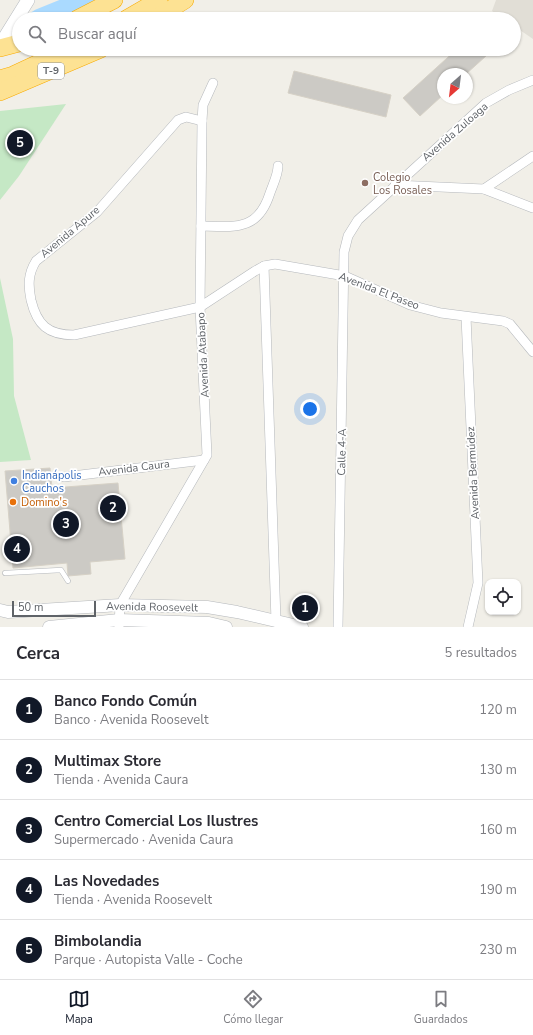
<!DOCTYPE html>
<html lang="es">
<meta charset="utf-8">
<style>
:root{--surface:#fff;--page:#f7f7f7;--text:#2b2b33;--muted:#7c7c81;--line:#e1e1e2;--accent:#111827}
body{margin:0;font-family:"Nunito Sans",sans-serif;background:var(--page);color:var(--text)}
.controls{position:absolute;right:12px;bottom:12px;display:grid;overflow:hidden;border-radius:8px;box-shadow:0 1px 3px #0004}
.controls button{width:36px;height:36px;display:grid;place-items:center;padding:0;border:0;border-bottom:1px solid var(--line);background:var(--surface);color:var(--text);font:20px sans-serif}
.compass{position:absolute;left:437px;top:68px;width:36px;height:36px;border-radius:50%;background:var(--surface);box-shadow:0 1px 3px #0004;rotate:208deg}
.scale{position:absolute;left:12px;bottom:10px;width:84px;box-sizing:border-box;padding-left:4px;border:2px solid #5f6368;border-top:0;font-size:11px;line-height:14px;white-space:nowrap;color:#5f6368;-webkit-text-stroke:3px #fff;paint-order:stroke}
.you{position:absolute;left:310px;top:409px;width:14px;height:14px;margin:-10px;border:3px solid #fff;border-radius:50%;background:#1a73e8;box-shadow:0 0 0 6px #1a73e833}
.badge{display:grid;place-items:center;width:26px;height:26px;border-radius:50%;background:var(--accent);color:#fff;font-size:13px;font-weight:700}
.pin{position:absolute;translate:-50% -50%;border:2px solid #fff;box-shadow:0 1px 4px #0006}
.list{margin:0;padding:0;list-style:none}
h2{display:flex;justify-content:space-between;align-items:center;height:52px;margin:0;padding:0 16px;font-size:17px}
h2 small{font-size:13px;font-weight:400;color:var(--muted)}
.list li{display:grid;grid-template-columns:26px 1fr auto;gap:12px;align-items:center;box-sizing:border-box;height:60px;padding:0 16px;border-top:1px solid var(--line)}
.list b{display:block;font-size:15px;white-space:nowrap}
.list p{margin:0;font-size:13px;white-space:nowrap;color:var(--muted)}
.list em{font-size:13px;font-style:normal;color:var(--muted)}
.icon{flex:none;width:22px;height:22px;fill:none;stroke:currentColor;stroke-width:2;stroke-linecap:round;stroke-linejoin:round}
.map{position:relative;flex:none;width:533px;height:627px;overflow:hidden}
.search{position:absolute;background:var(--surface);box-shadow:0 1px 3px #0004;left:12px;right:12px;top:12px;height:44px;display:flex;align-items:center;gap:10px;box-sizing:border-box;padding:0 14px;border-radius:22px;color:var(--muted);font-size:15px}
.sheet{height:352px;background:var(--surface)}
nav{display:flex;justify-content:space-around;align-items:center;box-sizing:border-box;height:56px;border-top:1px solid var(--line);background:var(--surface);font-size:11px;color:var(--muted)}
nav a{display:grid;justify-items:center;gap:2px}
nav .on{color:var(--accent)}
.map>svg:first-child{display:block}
.education{fill:#e1ded6}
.green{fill:#c5e8c5}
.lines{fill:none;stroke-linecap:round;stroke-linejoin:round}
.river{stroke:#aadaff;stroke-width:20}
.building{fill:#cccac5;stroke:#d6d1c6}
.service-casing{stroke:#b5b8bc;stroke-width:5.5}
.minor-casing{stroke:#b5b8bc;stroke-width:10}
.tertiary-casing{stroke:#b5b8bc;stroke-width:13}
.secondary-casing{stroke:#b6babf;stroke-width:14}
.motorway-casing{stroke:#f9ab00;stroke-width:18}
.service{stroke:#fff;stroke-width:4.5}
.minor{stroke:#fff;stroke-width:9}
.tertiary{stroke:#fff;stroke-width:12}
.secondary{stroke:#fff;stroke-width:13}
.motorway{stroke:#fde293;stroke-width:17}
.education-dot{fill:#8d6e63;stroke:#fff;stroke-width:1.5}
.shop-dot{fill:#3f7fe0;stroke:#fff;stroke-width:1.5}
.food-dot{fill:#e8710a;stroke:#fff;stroke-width:1.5}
.labels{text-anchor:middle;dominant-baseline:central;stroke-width:3.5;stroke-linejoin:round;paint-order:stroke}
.shield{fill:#fff;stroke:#8f9295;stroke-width:1}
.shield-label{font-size:10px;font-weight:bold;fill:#5f6368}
.street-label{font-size:11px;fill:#5f6368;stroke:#fff}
.education-label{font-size:11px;fill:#785e54;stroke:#fff;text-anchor:start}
.shop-label{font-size:11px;fill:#366cbe;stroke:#fff;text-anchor:start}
.food-label{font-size:11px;fill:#c56008;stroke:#fff;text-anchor:start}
</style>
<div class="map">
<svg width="533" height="627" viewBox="0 0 533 627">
<rect width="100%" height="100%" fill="#f1efe8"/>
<!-- education -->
<path class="education" d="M 496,0 L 533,0 L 533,39 L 514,26 L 514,19 L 504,19 L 492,11 Z"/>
<!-- green -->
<g class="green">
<path d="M 66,104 L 19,176 L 0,200 L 0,111 Z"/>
<path d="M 0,278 L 13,339 L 14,396 L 31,460 L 0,462 Z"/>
</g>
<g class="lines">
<!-- river -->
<path class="river" d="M 39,19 L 86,0"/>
</g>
<!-- building -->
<g class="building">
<path d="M 457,49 L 480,49 L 486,56 L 466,74 L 443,74 L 443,95 L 420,116 L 403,98 Z"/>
<path d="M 294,71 L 391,95 L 386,117 L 288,93 Z"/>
<path d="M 50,468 L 52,488 L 118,483 L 125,559 L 90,562 L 91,574 L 68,576 L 67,563 L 13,568 L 5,471 Z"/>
</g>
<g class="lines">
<!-- service casing -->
<g class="service-casing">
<path id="service" d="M 5,573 L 61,570 L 68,581"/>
</g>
<!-- minor casing -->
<g class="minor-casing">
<g id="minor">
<path d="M 202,121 L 186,117 L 178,120 L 97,212 L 36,261 C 28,274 28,285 31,300 C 37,325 48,335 74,335 L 200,307 L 255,271 L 264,266 L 275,264 L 345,276 L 410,305 L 441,313 L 503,321 L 510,324 L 533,352"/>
<path d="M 395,185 L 484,189 L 533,208"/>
<path d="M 484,189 L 533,156"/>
<path d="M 201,226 C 236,227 258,231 270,193 C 273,184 278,175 278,166"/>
<path d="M 264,266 L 276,621 L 280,626"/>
<path d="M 466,317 L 478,583 L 468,627"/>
<path d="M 64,477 L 204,460"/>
<path d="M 119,627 L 120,605 L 207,455 L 200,307 L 202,121 L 203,105 L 213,83"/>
<path d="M 338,627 L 344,252 L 348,236 L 358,220 L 486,103 L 509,90 L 533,80"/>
</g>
</g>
<!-- tertiary casing -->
<g class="tertiary-casing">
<g id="tertiary">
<path d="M 0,610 L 8,612 L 120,605 L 207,607 L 237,612 L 302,627"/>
<path d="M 49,627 L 119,620 L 209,623 L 226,627"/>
</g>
</g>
<!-- secondary casing -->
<g class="secondary-casing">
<path id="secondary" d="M 0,45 L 28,0"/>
</g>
<!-- motorway casing -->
<g class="motorway-casing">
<g id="motorway">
<path d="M 77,19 L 114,0"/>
<path d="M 126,19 L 159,0"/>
<path d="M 155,19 L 185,0"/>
<path d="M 0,48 L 19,43"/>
<path d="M 0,79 L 13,75 L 69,49"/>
<path d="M 0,92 L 101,49"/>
</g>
</g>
<!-- service -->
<use href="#service" class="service"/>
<!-- minor -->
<use href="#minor" class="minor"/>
<!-- tertiary -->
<use href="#tertiary" class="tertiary"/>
<!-- secondary -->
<use href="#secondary" class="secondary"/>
<!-- motorway -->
<use href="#motorway" class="motorway"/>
</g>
<!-- markers -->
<circle class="education-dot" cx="365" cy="183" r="4"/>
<circle class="shop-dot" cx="14" cy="481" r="4"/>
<circle class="food-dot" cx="13" cy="502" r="4"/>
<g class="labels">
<!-- shield labels -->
<rect class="shield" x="38" y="63" width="26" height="16" rx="3"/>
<g class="shield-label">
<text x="51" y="71">T-9</text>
</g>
<!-- street labels -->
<g class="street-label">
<text transform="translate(455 132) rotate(-41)">Avenida Zuloaga</text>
<text transform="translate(70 232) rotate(-40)">Avenida Apure</text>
<text transform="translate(379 291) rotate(21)">Avenida El Paseo</text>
<text transform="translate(203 355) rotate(-93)">Avenida Atabapo</text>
<text transform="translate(342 452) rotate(-89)">Calle 4-A</text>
<text transform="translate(134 468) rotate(-7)">Avenida Caura</text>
<text transform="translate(473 473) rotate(-93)">Avenida Bermúdez</text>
<text transform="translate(152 607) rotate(1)">Avenida Roosevelt</text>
</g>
<!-- education labels -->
<g class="education-label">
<text x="373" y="177">Colegio<tspan x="373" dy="13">Los Rosales</tspan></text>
</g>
<!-- shop labels -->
<g class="shop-label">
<text x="22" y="475">Indianápolis<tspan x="22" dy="13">Cauchos</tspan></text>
</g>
<!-- food labels -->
<g class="food-label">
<text x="21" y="502">Domino's</text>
</g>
</g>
</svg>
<div class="controls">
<button><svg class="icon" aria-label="locate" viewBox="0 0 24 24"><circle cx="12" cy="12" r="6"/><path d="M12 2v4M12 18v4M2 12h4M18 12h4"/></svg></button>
</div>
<svg class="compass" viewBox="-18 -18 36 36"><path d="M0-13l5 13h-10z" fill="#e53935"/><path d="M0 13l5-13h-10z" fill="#7c7c81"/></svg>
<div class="scale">50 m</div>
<div class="you"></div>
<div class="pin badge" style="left:305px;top:608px">1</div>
<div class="pin badge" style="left:113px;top:508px">2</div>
<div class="pin badge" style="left:66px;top:524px">3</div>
<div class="pin badge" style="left:17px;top:549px">4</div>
<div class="pin badge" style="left:20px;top:143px">5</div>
<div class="search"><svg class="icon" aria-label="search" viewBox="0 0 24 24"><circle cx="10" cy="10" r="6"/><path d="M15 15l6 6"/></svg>Buscar aquí</div>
</div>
<section class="sheet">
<h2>Cerca<small>5 resultados</small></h2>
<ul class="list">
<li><span class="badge">1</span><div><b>Banco Fondo Común</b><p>Banco · Avenida Roosevelt</p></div><em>120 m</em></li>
<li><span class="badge">2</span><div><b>Multimax Store</b><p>Tienda · Avenida Caura</p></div><em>130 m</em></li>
<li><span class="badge">3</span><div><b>Centro Comercial Los Ilustres</b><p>Supermercado · Avenida Caura</p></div><em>160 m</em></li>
<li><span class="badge">4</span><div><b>Las Novedades</b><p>Tienda · Avenida Roosevelt</p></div><em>190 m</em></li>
<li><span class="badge">5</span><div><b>Bimbolandia</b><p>Parque · Autopista Valle - Coche</p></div><em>230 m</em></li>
</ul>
</section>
<nav>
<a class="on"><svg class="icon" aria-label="map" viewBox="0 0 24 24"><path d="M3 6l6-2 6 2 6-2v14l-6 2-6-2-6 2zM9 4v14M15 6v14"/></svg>Mapa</a>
<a><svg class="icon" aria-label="directions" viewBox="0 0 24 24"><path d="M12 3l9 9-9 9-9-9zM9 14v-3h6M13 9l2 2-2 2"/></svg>Cómo llegar</a>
<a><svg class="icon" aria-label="saved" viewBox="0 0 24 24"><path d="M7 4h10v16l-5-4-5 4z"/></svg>Guardados</a>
</nav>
